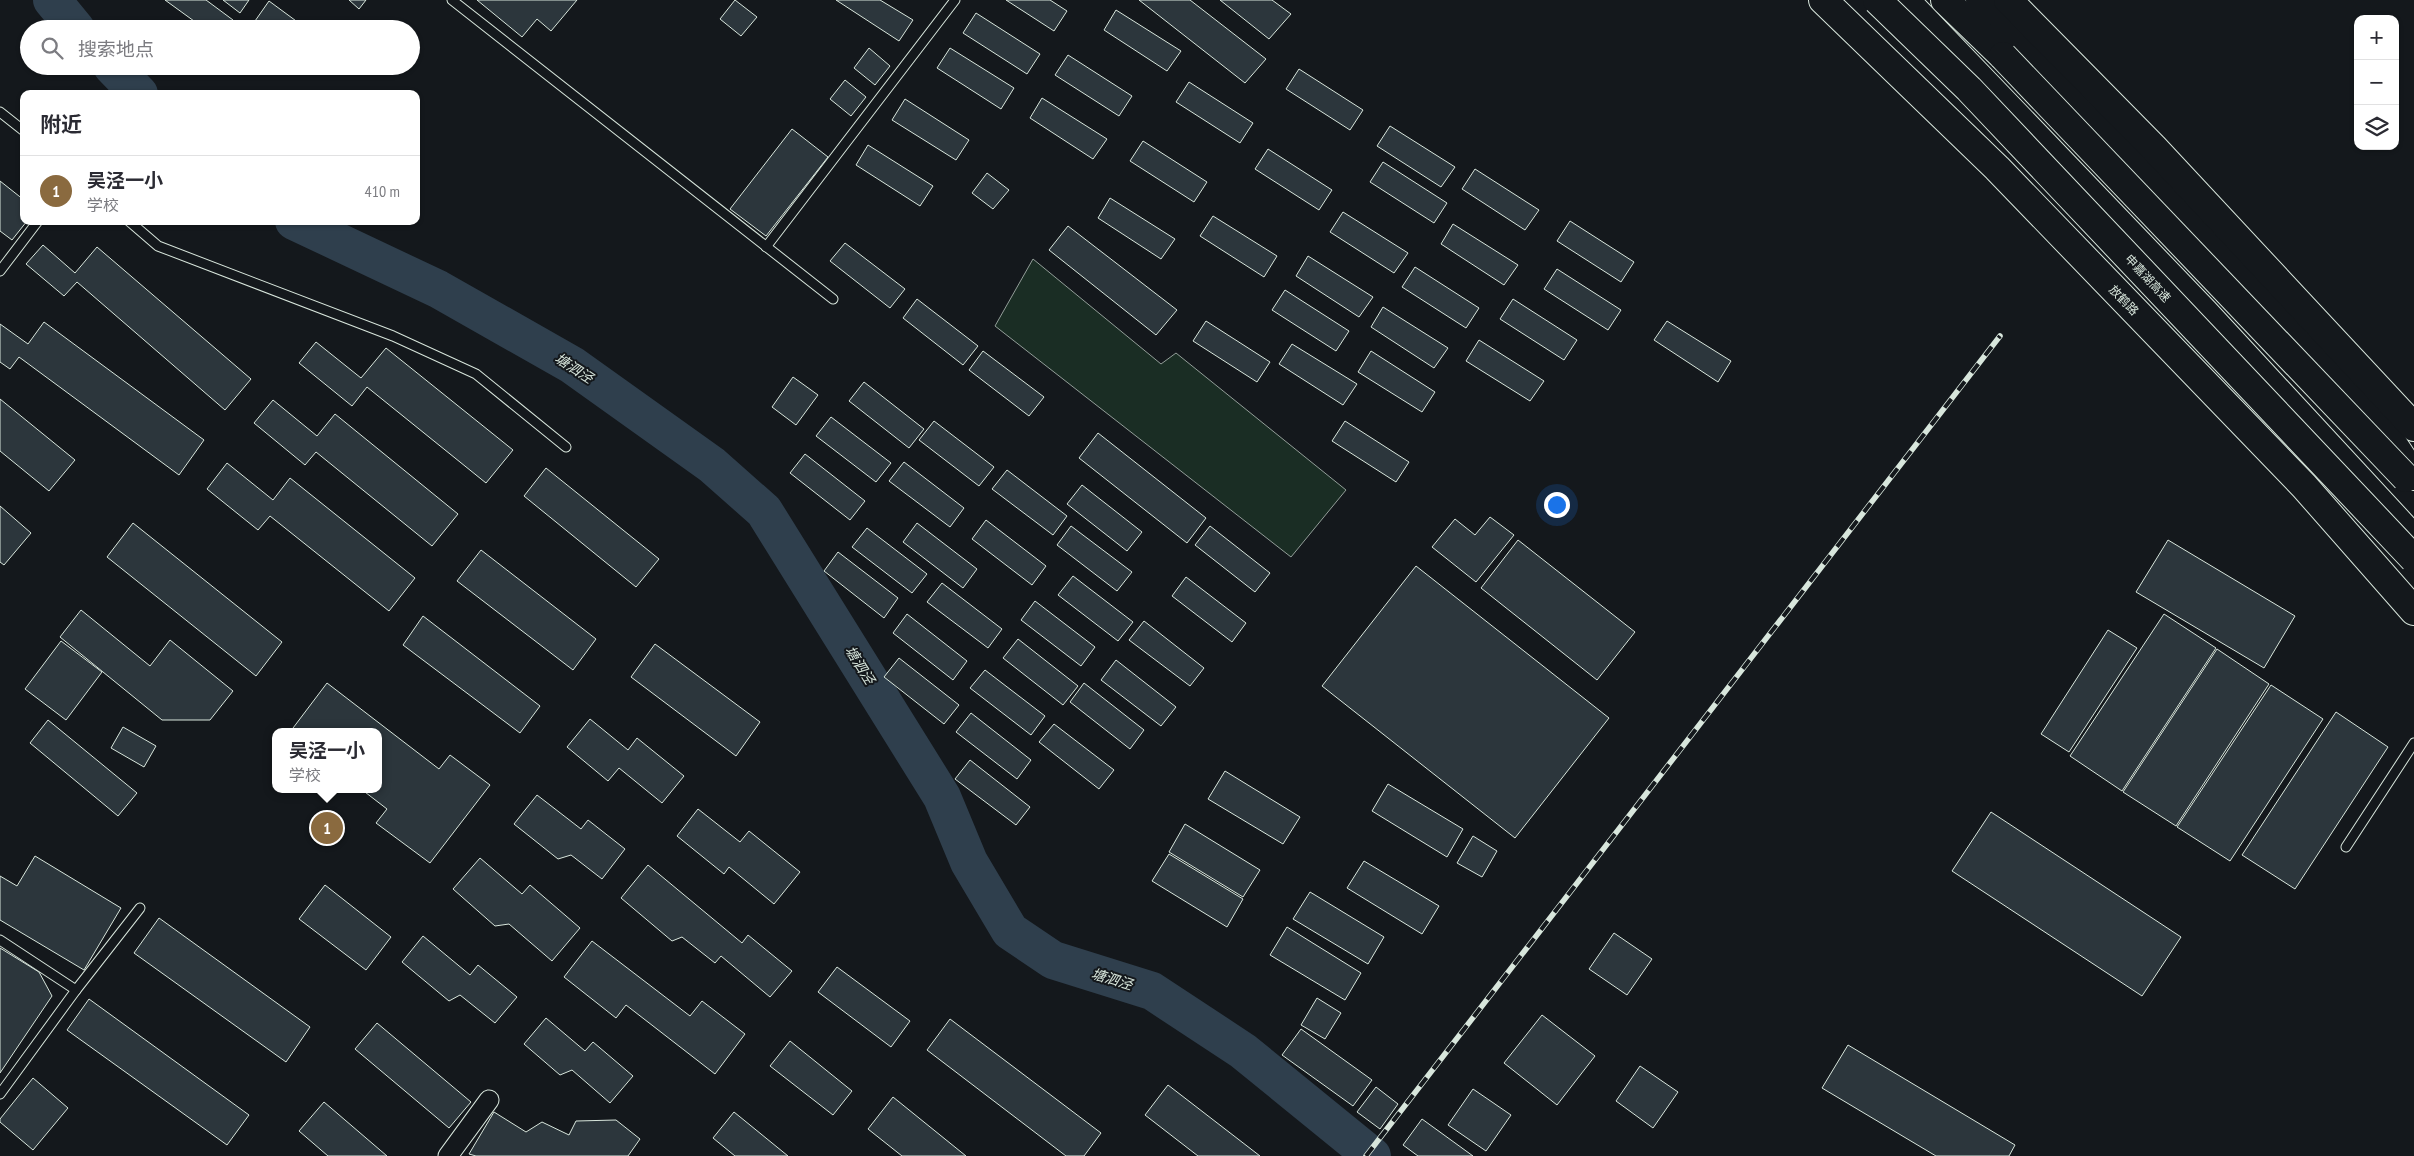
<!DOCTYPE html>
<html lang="zh">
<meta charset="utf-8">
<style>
:root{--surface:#fff;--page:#f7f7f7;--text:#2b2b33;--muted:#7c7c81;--line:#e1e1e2;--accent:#8a6a3f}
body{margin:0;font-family:"PT Sans Narrow","Noto Sans SC",sans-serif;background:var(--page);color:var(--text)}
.controls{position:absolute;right:15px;top:15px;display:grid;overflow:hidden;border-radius:10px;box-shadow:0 1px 4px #0004}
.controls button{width:45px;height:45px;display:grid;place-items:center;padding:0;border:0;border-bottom:1px solid var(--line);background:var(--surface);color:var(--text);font:25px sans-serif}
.you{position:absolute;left:1556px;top:504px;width:18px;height:18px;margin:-12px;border:4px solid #fff;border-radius:50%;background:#1a73e8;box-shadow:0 0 0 8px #1a73e833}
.badge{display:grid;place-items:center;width:32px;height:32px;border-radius:50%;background:var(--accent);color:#fff;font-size:16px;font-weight:700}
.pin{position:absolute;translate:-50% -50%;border:2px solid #fff;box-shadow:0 1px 5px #0006}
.popup{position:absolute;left:272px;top:728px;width:110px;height:65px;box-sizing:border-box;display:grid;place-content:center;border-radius:10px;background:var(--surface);filter:drop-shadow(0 1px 4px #0005);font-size:16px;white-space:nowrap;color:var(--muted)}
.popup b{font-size:19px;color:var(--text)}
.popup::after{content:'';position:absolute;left:50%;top:100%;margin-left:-10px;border:10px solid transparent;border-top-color:var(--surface)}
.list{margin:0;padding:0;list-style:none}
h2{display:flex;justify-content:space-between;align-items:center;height:65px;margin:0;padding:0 20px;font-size:21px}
h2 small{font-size:16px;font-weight:400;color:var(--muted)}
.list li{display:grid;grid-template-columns:32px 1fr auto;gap:15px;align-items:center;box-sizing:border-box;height:70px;padding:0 20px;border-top:1px solid var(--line)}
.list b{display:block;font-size:19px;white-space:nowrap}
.list p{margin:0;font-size:16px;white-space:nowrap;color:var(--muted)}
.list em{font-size:16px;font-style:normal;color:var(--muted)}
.icon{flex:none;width:28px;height:28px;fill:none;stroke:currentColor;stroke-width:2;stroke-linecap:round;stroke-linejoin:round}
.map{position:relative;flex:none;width:2414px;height:1156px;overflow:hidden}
.search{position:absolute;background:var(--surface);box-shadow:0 1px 4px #0004;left:20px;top:20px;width:400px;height:55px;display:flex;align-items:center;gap:12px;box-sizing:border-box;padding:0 18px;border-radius:28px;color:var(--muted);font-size:19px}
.panel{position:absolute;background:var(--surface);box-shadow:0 1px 4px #0004;left:20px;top:90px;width:400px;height:135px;border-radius:10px}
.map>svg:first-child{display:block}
.green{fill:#1a2d24;stroke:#939e99}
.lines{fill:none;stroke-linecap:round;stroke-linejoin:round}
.river{stroke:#2f3f4d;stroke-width:38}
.building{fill:#2c363c;stroke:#d8e6dc}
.service-casing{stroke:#d8e6dc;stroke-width:11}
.minor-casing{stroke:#d8e6dc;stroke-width:21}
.primary-casing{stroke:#d8e6dc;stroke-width:30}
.motorway-casing{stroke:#d8e6dc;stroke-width:30}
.service{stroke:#14181c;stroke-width:9}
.minor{stroke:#14181c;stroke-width:19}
.primary{stroke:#14181c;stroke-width:28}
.motorway{stroke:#14181c;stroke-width:28}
.rail-casing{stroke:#d8e6dc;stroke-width:5.5}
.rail{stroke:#14181c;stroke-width:4;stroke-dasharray:11;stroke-linecap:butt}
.motorway-bridge-casing{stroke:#d8e6dc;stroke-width:30;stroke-linecap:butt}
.motorway-bridge{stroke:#14181c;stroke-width:28}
.labels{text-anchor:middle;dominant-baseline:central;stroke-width:4;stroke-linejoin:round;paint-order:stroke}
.street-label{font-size:12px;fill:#d8e6dc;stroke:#14181c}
.water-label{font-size:14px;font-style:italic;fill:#d8e6dc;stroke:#14181c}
</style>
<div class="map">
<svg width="2414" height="1156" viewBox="0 0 2414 1156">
<rect width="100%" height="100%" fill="#14181c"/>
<!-- green -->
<path class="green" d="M 1033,259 L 1161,364 L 1176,353 L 1346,490 L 1291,557 L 995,326 Z"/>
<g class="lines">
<!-- river -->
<g class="river">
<path d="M 52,0 L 76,29"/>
<path d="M 112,66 L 139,94"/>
<path d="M 294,221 L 438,289 L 572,365 L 712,465 L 764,511 L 942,797 L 969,862 L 1010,931 L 1053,960 L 1152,991 L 1243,1051 L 1372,1156"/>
</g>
</g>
<!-- building -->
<g class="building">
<path d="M 165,0 L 206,0 L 233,20 L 227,29 L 205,29 Z"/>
<path d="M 223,0 L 249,0 L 240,13 Z"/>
<path d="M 349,0 L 366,0 L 359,9 Z"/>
<path d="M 477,0 L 577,0 L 551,31 L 537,19 L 522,37 Z"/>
<path d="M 735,0 L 757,17 L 741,36 L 720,19 Z"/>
<path d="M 836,0 L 880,0 L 913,20 L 899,41 Z"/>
<path d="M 1006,0 L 1050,0 L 1067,11 L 1054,31 Z"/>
<path d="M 1139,0 L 1190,0 L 1266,59 L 1245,83 Z"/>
<path d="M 1220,0 L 1272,0 L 1291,14 L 1269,39 Z"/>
<path d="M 269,1 L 307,29 L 266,29 L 255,21 Z"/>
<path d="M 1116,10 L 1181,51 L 1167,71 L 1104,30 Z"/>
<path d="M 976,13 L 1040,54 L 1027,74 L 963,33 Z"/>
<path d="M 869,48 L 890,66 L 875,85 L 854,68 Z"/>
<path d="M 950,48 L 1014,88 L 1001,109 L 937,68 Z"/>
<path d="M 1068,55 L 1132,96 L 1119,116 L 1055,75 Z"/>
<path d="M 1299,69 L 1363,110 L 1350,130 L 1286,89 Z"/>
<path d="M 845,80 L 866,97 L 851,116 L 830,99 Z"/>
<path d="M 1189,82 L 1253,123 L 1240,143 L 1176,102 Z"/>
<path d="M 1042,98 L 1107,139 L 1093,159 L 1030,118 Z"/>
<path d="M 905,99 L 969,140 L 956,160 L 892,120 Z"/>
<path d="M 1390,126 L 1455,167 L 1441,187 L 1377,146 Z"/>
<path d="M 792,129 L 828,157 L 766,236 L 730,209 Z"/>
<path d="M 1143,141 L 1207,182 L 1194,202 L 1130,161 Z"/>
<path d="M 868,145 L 933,186 L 920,206 L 856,165 Z"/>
<path d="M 1268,149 L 1332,190 L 1319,210 L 1255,169 Z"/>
<path d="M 1383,162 L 1447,203 L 1434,223 L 1370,182 Z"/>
<path d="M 1475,169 L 1539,210 L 1525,230 L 1462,189 Z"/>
<path d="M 987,173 L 1009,190 L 993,209 L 972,193 Z"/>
<path d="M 0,181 L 24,200 L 24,221 L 27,221 L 12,240 L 0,231 Z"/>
<path d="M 1110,198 L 1175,239 L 1161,259 L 1098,218 Z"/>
<path d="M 1343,212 L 1408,253 L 1394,273 L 1330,232 Z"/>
<path d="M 1213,216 L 1277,256 L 1264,277 L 1200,236 Z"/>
<path d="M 1570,221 L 1634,262 L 1621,282 L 1557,241 Z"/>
<path d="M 1453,224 L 1518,265 L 1504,285 L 1441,244 Z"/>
<path d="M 1068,226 L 1177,310 L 1156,335 L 1049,250 Z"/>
<path d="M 845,243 L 905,289 L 890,308 L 830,261 Z"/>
<path d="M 43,245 L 75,273 L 97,247 L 251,379 L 225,410 L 77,282 L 64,296 L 26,264 Z"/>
<path d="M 1308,256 L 1373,297 L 1359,317 L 1296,276 Z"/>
<path d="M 1415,267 L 1479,308 L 1466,328 L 1402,287 Z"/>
<path d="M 1557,269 L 1621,310 L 1608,330 L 1544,289 Z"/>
<path d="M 1285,290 L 1349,331 L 1336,351 L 1272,310 Z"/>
<path d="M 917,299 L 978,346 L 963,365 L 903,318 Z"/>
<path d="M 1513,299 L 1577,340 L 1564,360 L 1500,319 Z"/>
<path d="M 1383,307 L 1448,348 L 1434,368 L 1371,327 Z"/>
<path d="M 1206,321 L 1270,362 L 1257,382 L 1193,341 Z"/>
<path d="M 1667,321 L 1731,361 L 1718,382 L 1654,340 Z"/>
<path d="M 44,322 L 204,440 L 179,475 L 19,357 L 10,369 L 0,362 L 0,324 L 28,344 Z"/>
<path d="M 1479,340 L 1544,381 L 1530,401 L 1466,361 Z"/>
<path d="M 316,342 L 361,378 L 386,348 L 513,450 L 486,483 L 367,387 L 352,406 L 299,363 Z"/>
<path d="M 1292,344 L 1357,384 L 1343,405 L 1279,364 Z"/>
<path d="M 983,351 L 1044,397 L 1029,416 L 969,370 Z"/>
<path d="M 1371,351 L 1435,392 L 1422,412 L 1358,372 Z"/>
<path d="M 793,377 L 818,395 L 796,425 L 772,407 Z"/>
<path d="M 864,382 L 924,429 L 909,448 L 849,401 Z"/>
<path d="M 0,399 L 75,460 L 49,491 L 0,451 Z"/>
<path d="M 273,400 L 317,436 L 335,414 L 458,514 L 432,546 L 316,452 L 305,465 L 254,423 Z"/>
<path d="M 831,417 L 891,463 L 876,482 L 816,436 Z"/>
<path d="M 934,421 L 994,467 L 979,486 L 919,440 Z"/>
<path d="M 1345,421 L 1409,462 L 1396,482 L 1332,441 Z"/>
<path d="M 1098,433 L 1206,518 L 1187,543 L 1079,458 Z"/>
<path d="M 805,454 L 865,501 L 850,520 L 790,473 Z"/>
<path d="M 904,462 L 964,508 L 950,527 L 889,481 Z"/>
<path d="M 227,463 L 273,500 L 290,478 L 415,578 L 389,611 L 270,516 L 258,530 L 207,489 Z"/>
<path d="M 546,468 L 659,559 L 636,587 L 524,496 Z"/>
<path d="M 1007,470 L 1067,516 L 1053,535 L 992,489 Z"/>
<path d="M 1082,485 L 1142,532 L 1127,551 L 1067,504 Z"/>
<path d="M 0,506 L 31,533 L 4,565 L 0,562 Z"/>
<path d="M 1490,517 L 1514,535 L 1476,582 L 1432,547 L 1455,519 L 1475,535 Z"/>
<path d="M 986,520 L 1046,566 L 1032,585 L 972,539 Z"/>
<path d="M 133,523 L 282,642 L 256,676 L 107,557 Z"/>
<path d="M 917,523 L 977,569 L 963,588 L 903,542 Z"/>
<path d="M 1071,526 L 1132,572 L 1117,591 L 1057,545 Z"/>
<path d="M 1210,526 L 1270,573 L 1255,592 L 1195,545 Z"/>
<path d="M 867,528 L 927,574 L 912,593 L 852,547 Z"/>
<path d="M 1518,540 L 1635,632 L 1597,680 L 1481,588 Z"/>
<path d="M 2168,540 L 2295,616 L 2264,668 L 2136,592 Z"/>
<path d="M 481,550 L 596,639 L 573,670 L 457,581 Z"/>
<path d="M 838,552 L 898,598 L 884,618 L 824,571 Z"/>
<path d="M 1416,566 L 1609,718 L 1515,838 L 1322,686 Z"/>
<path d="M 1073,576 L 1133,622 L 1118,641 L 1058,595 Z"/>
<path d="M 1186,577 L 1246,623 L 1232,642 L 1172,596 Z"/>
<path d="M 942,583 L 1002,629 L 988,648 L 927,602 Z"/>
<path d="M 1035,601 L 1095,647 L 1081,666 L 1021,620 Z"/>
<path d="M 81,610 L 150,666 L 170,640 L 233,691 L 210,720 L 162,720 L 60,637 Z"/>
<path d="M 907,614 L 967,661 L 953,680 L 893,633 Z"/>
<path d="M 2164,614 L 2216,648 L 2122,791 L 2070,756 Z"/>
<path d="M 423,616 L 540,706 L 520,733 L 403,645 Z"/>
<path d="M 1144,621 L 1204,668 L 1190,686 L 1129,640 Z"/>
<path d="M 2108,630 L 2137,648 L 2069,752 L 2041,734 Z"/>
<path d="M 1018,639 L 1078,686 L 1063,705 L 1003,658 Z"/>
<path d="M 61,641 L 102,672 L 66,720 L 25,689 Z"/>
<path d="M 655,644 L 760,722 L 736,756 L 631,677 Z"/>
<path d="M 2217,649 L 2269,684 L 2176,826 L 2123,792 Z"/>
<path d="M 899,658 L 959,705 L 944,724 L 884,677 Z"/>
<path d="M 1116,660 L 1176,707 L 1161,726 L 1101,680 Z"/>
<path d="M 985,670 L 1045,716 L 1031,735 L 970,688 Z"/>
<path d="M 327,683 L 439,769 L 450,755 L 490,785 L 430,863 L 376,823 L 387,809 L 361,789 L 378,789 L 378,732 L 290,732 Z"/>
<path d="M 1084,683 L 1144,730 L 1130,749 L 1070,702 Z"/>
<path d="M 2271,685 L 2323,719 L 2230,861 L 2177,827 Z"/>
<path d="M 2336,712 L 2388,747 L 2295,889 L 2242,855 Z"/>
<path d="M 971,713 L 1031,760 L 1017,779 L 956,732 Z"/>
<path d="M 590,719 L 628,750 L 637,738 L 684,776 L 662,803 L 619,768 L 608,781 L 567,747 Z"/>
<path d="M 48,720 L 137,793 L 118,816 L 30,743 Z"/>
<path d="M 1054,724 L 1114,770 L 1099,789 L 1039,742 Z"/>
<path d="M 123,727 L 156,746 L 144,767 L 111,748 Z"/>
<path d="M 970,760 L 1030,807 L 1016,825 L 955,779 Z"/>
<path d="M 1225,771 L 1300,817 L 1283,844 L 1208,799 Z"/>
<path d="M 1388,784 L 1463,829 L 1447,857 L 1372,811 Z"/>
<path d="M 537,795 L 581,829 L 588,820 L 625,849 L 602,879 L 571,855 L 558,859 L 514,824 Z"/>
<path d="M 698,809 L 740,842 L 749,831 L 800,872 L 774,904 L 729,867 L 724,874 L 677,836 Z"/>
<path d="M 1991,812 L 2181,937 L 2142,996 L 1952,871 Z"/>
<path d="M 1185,824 L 1260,870 L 1243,897 L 1169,852 Z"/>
<path d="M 1473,836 L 1497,851 L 1482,877 L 1457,863 Z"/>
<path d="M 1169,854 L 1243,899 L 1227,927 L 1152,881 Z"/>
<path d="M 35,856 L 121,908 L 84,970 L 0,920 L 0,876 L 17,886 Z"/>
<path d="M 480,858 L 522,894 L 530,885 L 580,928 L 552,961 L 509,924 L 495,926 L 453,889 Z"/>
<path d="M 1364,861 L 1439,906 L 1422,934 L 1347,888 Z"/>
<path d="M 648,865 L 742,943 L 748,935 L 792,971 L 770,997 L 721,956 L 715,963 L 682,937 L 672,941 L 621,898 Z"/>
<path d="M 325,885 L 391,937 L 366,970 L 299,919 Z"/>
<path d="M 1310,892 L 1384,937 L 1368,964 L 1293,919 Z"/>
<path d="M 159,918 L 310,1027 L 286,1062 L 134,953 Z"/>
<path d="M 1287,927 L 1361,973 L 1345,1000 L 1270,955 Z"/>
<path d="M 1614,933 L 1652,959 L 1627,995 L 1589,969 Z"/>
<path d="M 423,936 L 470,975 L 478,965 L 517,997 L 495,1023 L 460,995 L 449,1001 L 402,962 Z"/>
<path d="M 592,941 L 690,1016 L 702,1001 L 745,1034 L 715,1074 L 626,1005 L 616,1018 L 564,977 Z"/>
<path d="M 0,948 L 39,972 L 52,996 L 0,1073 Z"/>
<path d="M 837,967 L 910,1021 L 891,1047 L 818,992 Z"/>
<path d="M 1317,998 L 1341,1013 L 1325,1039 L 1301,1025 Z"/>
<path d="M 89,999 L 249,1115 L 227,1145 L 67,1030 Z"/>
<path d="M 1542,1015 L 1595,1056 L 1557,1105 L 1504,1063 Z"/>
<path d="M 546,1018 L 585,1051 L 593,1042 L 633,1076 L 610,1103 L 572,1070 L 560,1075 L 524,1044 Z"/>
<path d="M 950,1019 L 1101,1133 L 1084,1156 L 1066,1156 L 927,1050 Z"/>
<path d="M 377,1023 L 471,1102 L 449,1128 L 355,1049 Z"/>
<path d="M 1301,1029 L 1372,1080 L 1353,1106 L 1282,1055 Z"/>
<path d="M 790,1041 L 852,1091 L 833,1115 L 770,1066 Z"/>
<path d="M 1848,1045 L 2015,1145 L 2009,1156 L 1936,1156 L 1822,1088 Z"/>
<path d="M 1640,1066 L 1678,1092 L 1653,1128 L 1616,1101 Z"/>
<path d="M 33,1078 L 68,1108 L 33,1150 L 0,1122 L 0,1119 Z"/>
<path d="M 1168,1085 L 1260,1156 L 1198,1156 L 1145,1115 Z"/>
<path d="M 1376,1087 L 1398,1104 L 1380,1129 L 1357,1112 Z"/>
<path d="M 1473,1089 L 1511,1115 L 1486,1151 L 1448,1125 Z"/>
<path d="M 893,1097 L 966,1156 L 902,1156 L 868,1129 Z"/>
<path d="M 324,1102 L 387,1156 L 328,1156 L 299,1131 Z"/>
<path d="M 494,1112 L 526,1132 L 542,1122 L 569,1135 L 576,1121 L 616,1120 L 640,1139 L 628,1156 L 476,1156 L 469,1154 Z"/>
<path d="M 734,1112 L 788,1156 L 735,1156 L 713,1138 Z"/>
<path d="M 1422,1119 L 1473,1156 L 1418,1156 L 1403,1145 Z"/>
</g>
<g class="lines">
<!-- service casing -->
<g class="service-casing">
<g id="service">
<path d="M 452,0 L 833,299"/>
<path d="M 0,112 L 24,131"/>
<path d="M 129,221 L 158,246 L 393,336 L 476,374 L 566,447"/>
<path d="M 766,247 L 955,0"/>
<path d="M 0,271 L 38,221"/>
<path d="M 2346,847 L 2414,743"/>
<path d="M 0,940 L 76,990 L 0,1094"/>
<path d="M 76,990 L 140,908"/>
</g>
</g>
<!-- minor casing -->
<g class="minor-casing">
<path id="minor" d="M 448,1156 L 489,1100"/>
</g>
<!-- primary casing -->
<g class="primary-casing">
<g id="primary">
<path d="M 1823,0 L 1997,168 L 2304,486 L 2414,611"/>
<path d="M 1905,0 L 2204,312 L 2414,539"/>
<path d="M 1980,0 L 2137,160 L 2391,441 L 2414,476"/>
<path d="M 2008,0 L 2153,147 L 2414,427"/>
</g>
</g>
<!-- motorway casing -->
<g class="motorway-casing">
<path id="motorway" d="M 1945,0 L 2003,56"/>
</g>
<!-- service -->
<use href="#service" class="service"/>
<!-- minor -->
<use href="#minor" class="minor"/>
<!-- primary -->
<use href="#primary" class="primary"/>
<!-- motorway -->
<use href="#motorway" class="motorway"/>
<!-- rail casing -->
<g class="rail-casing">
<path id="rail" d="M 1366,1156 L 2000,336"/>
</g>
<!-- rail -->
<use href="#rail" class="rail"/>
<!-- motorway-bridge casing -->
<g class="motorway-bridge-casing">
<g id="motorway-bridge">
<path d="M 1877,0 L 1969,89 L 2414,559"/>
<path d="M 2003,56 L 2406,478"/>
</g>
</g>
<!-- motorway-bridge -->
<use href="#motorway-bridge" class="motorway-bridge"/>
</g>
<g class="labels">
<!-- street labels -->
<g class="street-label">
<text transform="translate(2148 278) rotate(47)">申嘉湖高速</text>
<text transform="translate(2124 300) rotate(46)">放鹤路</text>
</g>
<!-- water labels -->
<g class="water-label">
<text transform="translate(574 368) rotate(33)">塘泗泾</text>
<text transform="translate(860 665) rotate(58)">塘泗泾</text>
<text transform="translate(1112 979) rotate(17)">塘泗泾</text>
</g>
</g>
</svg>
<div class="controls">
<button>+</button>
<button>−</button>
<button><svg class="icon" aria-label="layers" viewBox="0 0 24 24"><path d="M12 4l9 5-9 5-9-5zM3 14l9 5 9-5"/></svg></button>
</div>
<div class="you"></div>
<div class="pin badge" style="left:327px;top:828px">1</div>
<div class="popup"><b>吴泾一小</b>学校</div>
<div class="search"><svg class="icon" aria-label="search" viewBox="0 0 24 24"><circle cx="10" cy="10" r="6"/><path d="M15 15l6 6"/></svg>搜索地点</div>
<section class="panel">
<h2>附近<small></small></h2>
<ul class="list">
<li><span class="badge">1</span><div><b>吴泾一小</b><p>学校</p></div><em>410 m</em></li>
</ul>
</section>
</div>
